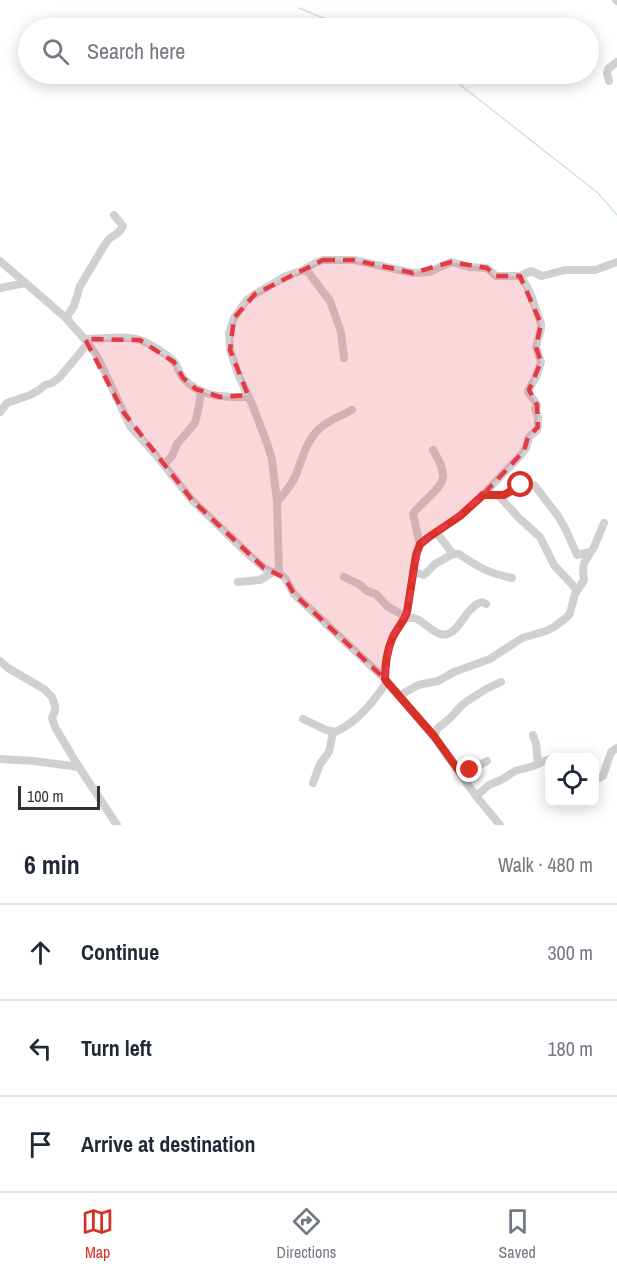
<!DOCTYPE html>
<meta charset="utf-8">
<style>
:root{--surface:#fff;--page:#f6f6f7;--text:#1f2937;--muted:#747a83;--line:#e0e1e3;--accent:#d93025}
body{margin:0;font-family:"Archivo Narrow",sans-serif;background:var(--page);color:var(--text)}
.controls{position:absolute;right:18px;bottom:18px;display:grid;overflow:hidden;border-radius:12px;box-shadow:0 3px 15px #0003}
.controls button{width:54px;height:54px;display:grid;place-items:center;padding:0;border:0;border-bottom:2px solid var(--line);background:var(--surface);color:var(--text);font:30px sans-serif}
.scale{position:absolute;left:18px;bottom:15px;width:82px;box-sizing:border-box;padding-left:6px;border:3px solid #333;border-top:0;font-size:16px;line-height:21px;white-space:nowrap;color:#333;-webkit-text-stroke:4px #fff;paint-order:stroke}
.stop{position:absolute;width:18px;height:18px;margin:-14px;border:4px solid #d93025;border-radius:50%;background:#fff}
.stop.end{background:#d93025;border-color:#fff;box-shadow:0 2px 6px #0008}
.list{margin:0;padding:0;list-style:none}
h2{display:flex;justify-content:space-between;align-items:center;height:78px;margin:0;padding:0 24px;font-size:26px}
h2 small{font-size:20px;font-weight:400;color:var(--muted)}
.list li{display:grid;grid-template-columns:39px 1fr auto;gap:18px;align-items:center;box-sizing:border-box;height:96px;padding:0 24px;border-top:2px solid var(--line)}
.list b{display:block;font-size:22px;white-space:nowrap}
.list em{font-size:20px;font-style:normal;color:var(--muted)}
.icon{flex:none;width:33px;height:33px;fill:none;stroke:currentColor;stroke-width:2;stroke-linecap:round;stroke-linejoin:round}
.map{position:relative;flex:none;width:617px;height:825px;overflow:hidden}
.search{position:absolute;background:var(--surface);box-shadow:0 3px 15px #0003;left:18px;right:18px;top:18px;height:66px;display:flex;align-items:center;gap:15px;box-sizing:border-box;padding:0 21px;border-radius:33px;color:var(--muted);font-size:22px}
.sheet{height:366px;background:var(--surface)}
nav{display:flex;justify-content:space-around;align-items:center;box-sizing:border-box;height:84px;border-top:2px solid var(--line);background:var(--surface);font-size:16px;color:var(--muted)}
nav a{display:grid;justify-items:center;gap:3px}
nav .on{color:var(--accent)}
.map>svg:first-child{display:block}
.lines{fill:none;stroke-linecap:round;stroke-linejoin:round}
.stream{stroke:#cfe2ee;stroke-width:1.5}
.minor{stroke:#d0d0d0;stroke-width:8}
.route{stroke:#d93025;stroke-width:8}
.marked{fill:#e63946;fill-opacity:0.2;stroke:#e63946;stroke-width:4.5;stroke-dasharray:12 8;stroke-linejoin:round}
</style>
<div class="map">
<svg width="617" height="825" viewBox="0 0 617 825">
<rect width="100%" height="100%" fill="#fff"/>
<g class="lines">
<!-- stream -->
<g class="stream">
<path d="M 299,8 L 347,28"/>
<path d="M 440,74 L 458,83 L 598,193 L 617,215"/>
</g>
<!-- minor -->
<g class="minor">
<path d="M 616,0 L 617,1"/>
<path d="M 609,81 L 607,74 L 608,69 L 617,62"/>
<path d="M 0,261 L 66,318 L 88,343 L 98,358 L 130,426 L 155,454 L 192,500 L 248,554 L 264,568 L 269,571 L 279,573 L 285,578 L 294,594 L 385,679 L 434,737 L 476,796 L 500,825"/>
<path d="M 304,270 L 309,273 L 330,301 L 341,332 L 344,358"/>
<path d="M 0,288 L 25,283"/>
<path d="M 66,318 L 74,306 L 80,286 L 104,246 L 109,239 L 119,232 L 123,226 L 114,215"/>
<path d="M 85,339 C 101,339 125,335 140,340 C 149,343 169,355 175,363 C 179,368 179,374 184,379 C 201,398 226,397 249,397"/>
<path d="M 0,412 L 7,403 L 30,395 L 39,390 L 45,385 L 52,383 L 60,377 L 88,343"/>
<path d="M 164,464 L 172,456 L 177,444 L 195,423 L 199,406 L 201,391"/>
<path d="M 483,495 C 489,495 497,496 503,495 C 516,492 522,480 535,486 L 558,516 L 566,530 L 577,555 L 590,552"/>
<path d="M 498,495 L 519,518 L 540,537 L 554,565 L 577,590"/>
<path d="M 277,502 C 283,495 289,488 294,479 C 302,462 305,442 319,429 C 328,420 341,416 352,410"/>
<path d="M 436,532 L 453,554 L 459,554 C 478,567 488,573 512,578"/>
<path d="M 420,545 L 413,514 C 420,503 442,489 443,477 C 444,468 437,457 433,450"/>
<path d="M 413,572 L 424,575 L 435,564 L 453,554"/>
<path d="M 279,573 L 277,502 L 272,460 L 268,446 L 252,404 L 238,374 L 230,350 L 229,333 L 234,318 L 246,301 L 255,294 L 286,276 L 301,271 L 317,262 L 323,260 L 354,260 L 413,273 L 429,272 L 451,262 L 469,267 L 487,268 L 496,276 L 520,276 L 531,271 L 542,276 L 565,270 L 595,270 L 617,262"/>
<path d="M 344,577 L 359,584 L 367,591 L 376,594 L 387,606 L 406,617"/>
<path d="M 238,582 L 260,580 L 273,572"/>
<path d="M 405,618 C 408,618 411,618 414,618 C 425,621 436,638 448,634 C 461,630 465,607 482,602 L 486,604"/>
<path d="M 0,661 L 8,668 L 44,689 L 52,697 L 55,706 L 55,711 L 52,718 L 55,727 L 77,764 L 117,825"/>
<path d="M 385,679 C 385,666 387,651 392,639 C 396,629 404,622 407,612 L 416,555 L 420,545 L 429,537 L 460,516 L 479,499 L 521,455 L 526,448 L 529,437 L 537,430 L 538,427 L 538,417 L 535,409 L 537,405 C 534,398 529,396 528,391 L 536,377 L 541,362 L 536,347 L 541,329 L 541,324 C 535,308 531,289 520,276"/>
<path d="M 399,696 L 418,685 L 438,681 L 454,672 L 490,659 L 522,638 L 546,631 L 554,627 L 567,617 L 570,613 L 575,594 L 584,580 L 583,571 L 584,563 L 594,547 L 604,523"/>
<path d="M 303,719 L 326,730 L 335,732 C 358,722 373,702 387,682"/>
<path d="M 533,735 L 536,744 L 538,764"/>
<path d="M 434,737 L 437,729 L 450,718 L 463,704 L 486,689 L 501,682"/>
<path d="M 0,759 L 34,761 L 79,767"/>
<path d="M 462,775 L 487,761"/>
<path d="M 594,777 L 599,778 L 603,776 L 611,752 L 617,748"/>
<path d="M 313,783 L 320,764 L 329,752 L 333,732"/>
<path d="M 476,796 L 489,785 L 503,779 L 515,771 L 533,766 L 550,759"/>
</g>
</g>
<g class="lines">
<!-- route -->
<path class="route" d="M 470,770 L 462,775 L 434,736 L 387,682 L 385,679 C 385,666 387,651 392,639 C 396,629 404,622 407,612 L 416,555 L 420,544 L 429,537 L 460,516 L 483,495 L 504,495 L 521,485"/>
</g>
<!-- marked area -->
<path class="marked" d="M 323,260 L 354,260 L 413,273 L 451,262 L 487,268 L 495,276 L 520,276 L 541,324 L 536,347 L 541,362 L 529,390 L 537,405 L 538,427 L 528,437 L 524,451 L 479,499 L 420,545 L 407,612 L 392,638 L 385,679 L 294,594 L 285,578 L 264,568 L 192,500 L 124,413 L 85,339 L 140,340 L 174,362 L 183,378 L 196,389 L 220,397 L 248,395 L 230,350 L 234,318 L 255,294 Z"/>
</svg>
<div class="controls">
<button><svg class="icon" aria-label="locate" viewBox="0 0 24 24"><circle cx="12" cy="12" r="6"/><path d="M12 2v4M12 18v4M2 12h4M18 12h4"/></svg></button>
</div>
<div class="scale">100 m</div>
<div class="stop" style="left:521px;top:485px"></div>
<div class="stop end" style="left:470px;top:770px"></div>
<div class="search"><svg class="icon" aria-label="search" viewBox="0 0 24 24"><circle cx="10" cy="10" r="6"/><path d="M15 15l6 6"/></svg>Search here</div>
</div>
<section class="sheet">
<h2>6 min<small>Walk · 480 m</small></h2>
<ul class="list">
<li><svg class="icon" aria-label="ahead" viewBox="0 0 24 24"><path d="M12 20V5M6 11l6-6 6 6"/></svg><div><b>Continue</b></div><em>300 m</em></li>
<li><svg class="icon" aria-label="left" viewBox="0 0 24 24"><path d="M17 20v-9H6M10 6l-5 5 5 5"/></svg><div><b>Turn left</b></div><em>180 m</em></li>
<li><svg class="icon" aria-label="arrive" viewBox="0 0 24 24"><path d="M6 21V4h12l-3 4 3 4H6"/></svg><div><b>Arrive at destination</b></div></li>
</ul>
</section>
<nav>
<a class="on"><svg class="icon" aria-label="map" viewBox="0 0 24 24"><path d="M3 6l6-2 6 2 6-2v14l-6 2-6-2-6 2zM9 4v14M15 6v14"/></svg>Map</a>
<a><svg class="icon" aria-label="directions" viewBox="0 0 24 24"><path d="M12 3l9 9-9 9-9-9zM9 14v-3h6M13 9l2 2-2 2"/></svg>Directions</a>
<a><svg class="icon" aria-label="saved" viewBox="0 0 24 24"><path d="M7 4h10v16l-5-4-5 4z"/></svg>Saved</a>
</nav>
